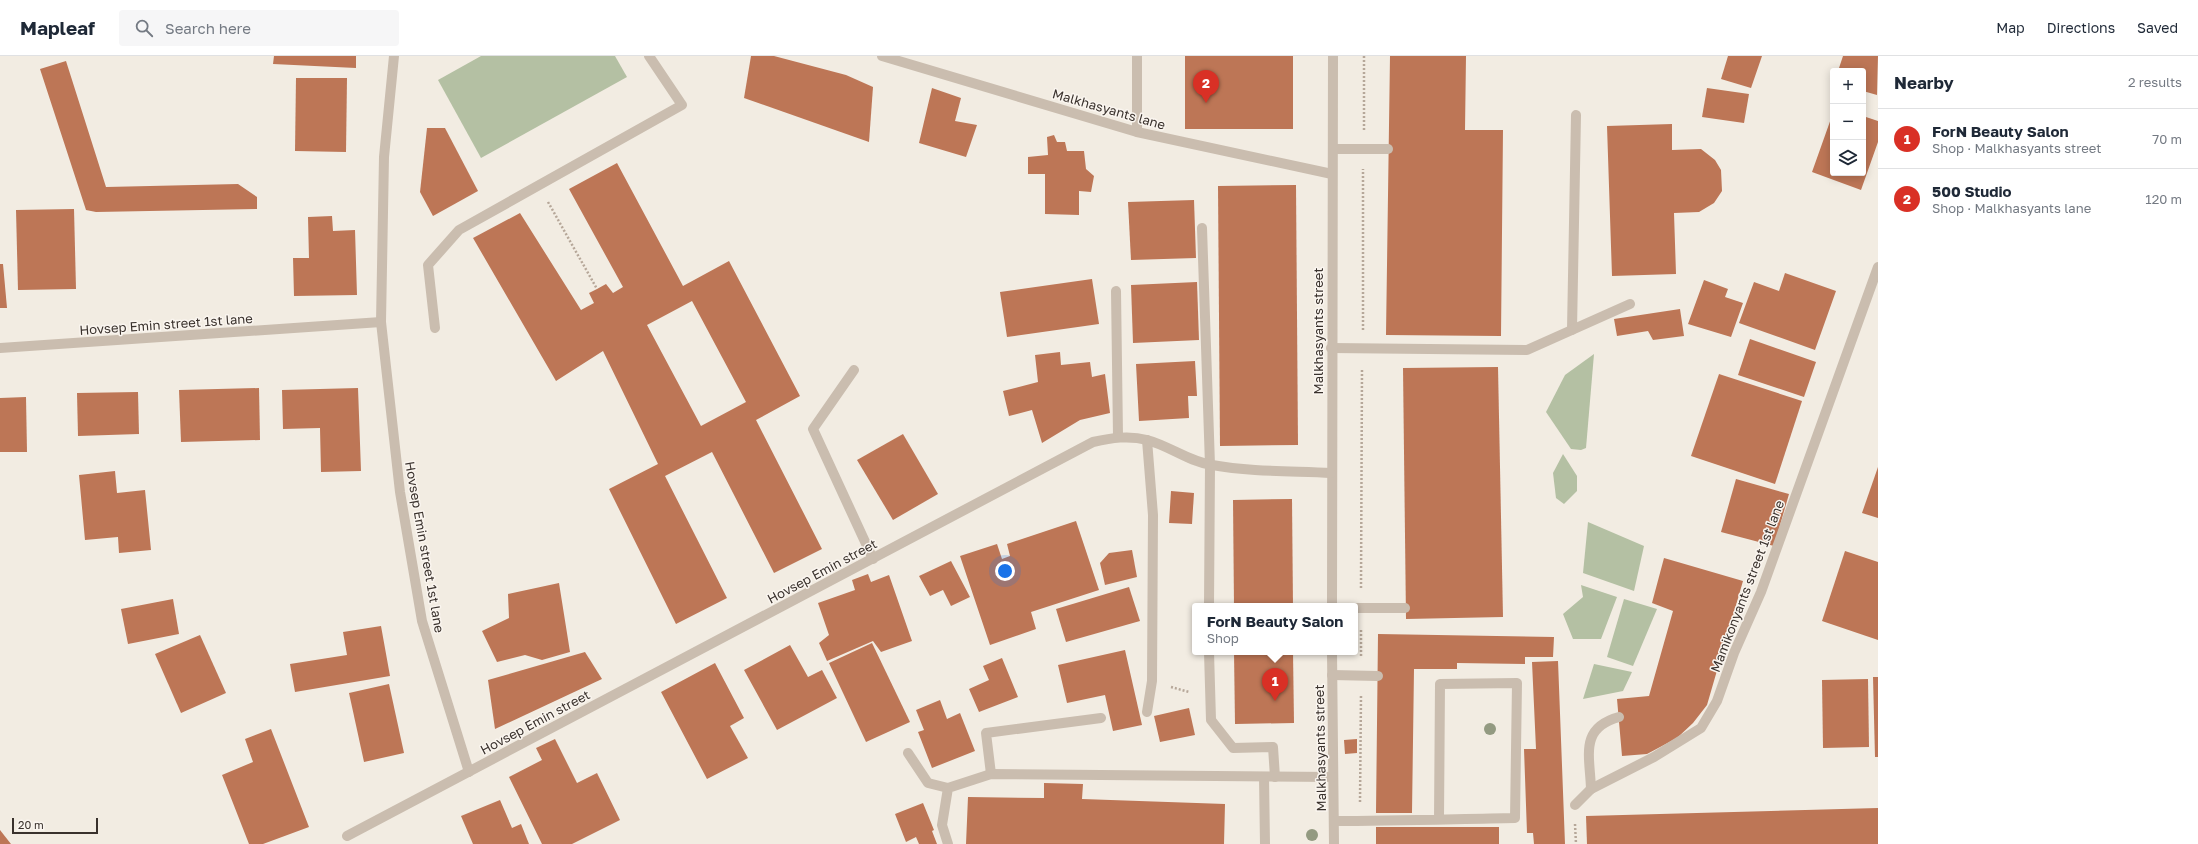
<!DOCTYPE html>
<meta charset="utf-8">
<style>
:root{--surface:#fff;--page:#f6f6f7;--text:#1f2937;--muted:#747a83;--line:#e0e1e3;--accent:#d93025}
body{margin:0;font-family:"Golos Text",sans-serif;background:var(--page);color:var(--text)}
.controls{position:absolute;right:12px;top:12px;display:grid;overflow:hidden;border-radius:4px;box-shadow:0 2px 10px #0003}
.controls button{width:36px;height:36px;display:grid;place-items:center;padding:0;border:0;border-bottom:1px solid var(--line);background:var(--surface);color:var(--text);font:20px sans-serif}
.scale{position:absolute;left:12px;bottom:10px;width:86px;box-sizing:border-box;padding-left:4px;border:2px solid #39312c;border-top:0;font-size:11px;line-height:14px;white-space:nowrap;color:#39312c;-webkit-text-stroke:3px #faf5ef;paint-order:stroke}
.you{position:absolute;left:1005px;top:515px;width:14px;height:14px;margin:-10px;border:3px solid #fff;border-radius:50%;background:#1a73e8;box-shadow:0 0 0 6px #1a73e833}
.badge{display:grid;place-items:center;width:26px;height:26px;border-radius:50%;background:var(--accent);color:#fff;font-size:13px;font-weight:700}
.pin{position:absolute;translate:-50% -33px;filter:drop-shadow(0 1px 2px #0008)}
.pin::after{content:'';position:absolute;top:21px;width:14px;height:12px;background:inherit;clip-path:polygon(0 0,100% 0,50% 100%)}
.popup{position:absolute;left:1192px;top:547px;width:166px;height:52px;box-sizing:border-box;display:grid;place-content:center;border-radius:4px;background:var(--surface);filter:drop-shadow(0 1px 3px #0005);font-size:13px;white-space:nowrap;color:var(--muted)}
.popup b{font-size:15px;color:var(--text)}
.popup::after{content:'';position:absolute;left:50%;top:100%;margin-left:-8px;border:8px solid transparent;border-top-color:var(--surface)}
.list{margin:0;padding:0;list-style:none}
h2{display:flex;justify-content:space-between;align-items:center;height:52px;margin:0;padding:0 16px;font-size:17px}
h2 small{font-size:13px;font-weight:400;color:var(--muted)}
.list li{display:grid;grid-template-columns:26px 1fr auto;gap:12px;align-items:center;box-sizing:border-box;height:60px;padding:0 16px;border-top:1px solid var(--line)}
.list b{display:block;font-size:15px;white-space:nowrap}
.list p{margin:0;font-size:13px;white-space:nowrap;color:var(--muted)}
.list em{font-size:13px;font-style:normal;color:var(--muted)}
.icon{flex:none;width:22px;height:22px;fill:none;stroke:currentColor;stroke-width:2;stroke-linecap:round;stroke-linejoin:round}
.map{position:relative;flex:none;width:1878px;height:788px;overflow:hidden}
header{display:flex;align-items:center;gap:24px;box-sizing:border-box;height:56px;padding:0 20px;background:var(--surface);border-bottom:1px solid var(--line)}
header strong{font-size:19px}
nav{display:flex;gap:22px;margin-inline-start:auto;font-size:14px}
.search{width:280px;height:36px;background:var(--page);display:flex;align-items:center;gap:10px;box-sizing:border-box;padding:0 14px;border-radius:4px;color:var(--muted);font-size:15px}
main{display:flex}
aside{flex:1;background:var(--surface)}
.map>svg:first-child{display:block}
.green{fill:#b4c0a3}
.building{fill:#bd7656;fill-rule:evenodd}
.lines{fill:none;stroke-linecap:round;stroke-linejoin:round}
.path{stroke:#b6a799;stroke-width:2.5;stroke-dasharray:2 2;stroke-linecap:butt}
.minor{stroke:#cabdaf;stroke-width:10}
.tree{fill:#939a81}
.labels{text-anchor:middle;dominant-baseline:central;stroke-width:3;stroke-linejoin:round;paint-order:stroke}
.street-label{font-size:13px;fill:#39312c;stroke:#faf5ef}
</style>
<header>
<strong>Mapleaf</strong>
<div class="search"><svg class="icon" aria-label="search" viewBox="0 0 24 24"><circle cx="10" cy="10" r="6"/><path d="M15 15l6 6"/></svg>Search here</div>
<nav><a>Map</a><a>Directions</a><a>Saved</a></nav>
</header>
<main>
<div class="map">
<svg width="1878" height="788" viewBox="0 0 1878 788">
<rect width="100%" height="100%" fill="#f2ece2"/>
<!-- green -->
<g class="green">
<path d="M 481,0 L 615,0 L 627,21 L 481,102 L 438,24 Z"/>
<path d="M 1594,298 L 1586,392 L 1581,394 L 1571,393 L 1546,356 L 1565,319 Z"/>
<path d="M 1563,398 L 1577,420 L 1577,435 L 1564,448 L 1556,442 L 1553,417 Z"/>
<path d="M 1588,466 L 1644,490 L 1634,535 L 1583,517 Z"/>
<path d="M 1581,529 L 1617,541 L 1601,583 L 1573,583 L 1563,558 L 1583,541 Z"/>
<path d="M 1624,543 L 1657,553 L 1633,610 L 1607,601 Z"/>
<path d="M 1594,608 L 1632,616 L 1623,635 L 1583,643 Z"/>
</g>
<!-- building -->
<g class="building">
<path d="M 274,0 L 356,0 L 356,12 L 273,8 Z"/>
<path d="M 751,0 L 774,0 L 846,19 L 873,31 L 869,86 L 744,42 Z"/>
<rect x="1185" y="0" width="108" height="73"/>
<path d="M 1390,0 L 1466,0 L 1465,74 L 1503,74 L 1501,280 L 1386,279 Z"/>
<path d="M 1728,0 L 1762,0 L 1751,32 L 1721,23 Z"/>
<path d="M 1843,0 L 1878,0 L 1877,39 L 1863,35 L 1863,15 L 1838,15 Z"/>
<path d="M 66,5 L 106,131 L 238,128 L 257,141 L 257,153 L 96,156 L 86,154 L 40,13 Z"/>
<path d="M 296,22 L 347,22 L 346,96 L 295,95 Z"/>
<path d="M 932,32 L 961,42 L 955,65 L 977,69 L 966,101 L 919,87 Z"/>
<path d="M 1707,32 L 1749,38 L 1744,67 L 1702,61 Z"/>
<path d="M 1833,57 L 1833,117 L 1863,117 L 1863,60 L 1878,65 L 1878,86 L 1861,134 L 1812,116 Z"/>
<path d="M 1672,68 L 1672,94 L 1701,93 L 1715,104 L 1721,114 L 1722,135 L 1714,147 L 1699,156 L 1674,157 L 1676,218 L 1612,220 L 1607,70 Z"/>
<path d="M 427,72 L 445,72 L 478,135 L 433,160 L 420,136 Z"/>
<path d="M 1054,79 L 1057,86 L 1065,86 L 1067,95 L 1084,95 L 1086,113 L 1094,120 L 1091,136 L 1079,135 L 1079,159 L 1045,158 L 1045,118 L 1028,118 L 1028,101 L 1048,99 L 1047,81 Z"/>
<path d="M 617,107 L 683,230 L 729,205 L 800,340 L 756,364 L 822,493 L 774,517 L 712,396 L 665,420 L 727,542 L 676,568 L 609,433 L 658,408 L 603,295 L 556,325 L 473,182 L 520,157 L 581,254 L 594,247 L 589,237 L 597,233 L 606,228 L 613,237 L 623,231 L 569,133 ZM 692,245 L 746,346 L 701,370 L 647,269 Z"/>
<path d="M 1296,129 L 1298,389 L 1220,390 L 1218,130 Z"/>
<path d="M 1194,144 L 1196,202 L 1131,204 L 1128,146 Z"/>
<path d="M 74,153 L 76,233 L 18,234 L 16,154 Z"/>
<path d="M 332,160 L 333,175 L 355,174 L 357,239 L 294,240 L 293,202 L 309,202 L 308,161 Z"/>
<path d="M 0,208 L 3,208 L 7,252 L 0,252 Z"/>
<path d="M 1785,217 L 1836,235 L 1815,294 L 1739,267 L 1754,226 L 1779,235 Z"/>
<path d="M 1092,223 L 1099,268 L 1007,281 L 1000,236 Z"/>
<path d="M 1704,224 L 1728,233 L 1725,241 L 1743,247 L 1731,281 L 1688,268 Z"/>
<path d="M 1197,226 L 1199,284 L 1133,287 L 1131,229 Z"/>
<path d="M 1680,253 L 1684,280 L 1653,284 L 1648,275 L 1617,280 L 1614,263 Z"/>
<path d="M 1750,283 L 1816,306 L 1804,341 L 1738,319 Z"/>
<path d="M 1060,296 L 1061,309 L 1090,306 L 1092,321 L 1105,318 L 1110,357 L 1080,364 L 1042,387 L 1032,354 L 1009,360 L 1003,335 L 1038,326 L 1035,299 Z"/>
<path d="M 1195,305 L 1197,340 L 1188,340 L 1189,362 L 1139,365 L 1136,308 Z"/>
<path d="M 1498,311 L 1503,561 L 1406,563 L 1403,312 Z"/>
<path d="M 1719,318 L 1802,345 L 1775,428 L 1691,400 Z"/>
<path d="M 259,332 L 260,384 L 181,386 L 179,334 Z"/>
<path d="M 358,332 L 361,415 L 321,416 L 320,372 L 283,373 L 282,334 Z"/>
<path d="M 138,336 L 139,378 L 78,380 L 77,337 Z"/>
<path d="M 26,341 L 27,396 L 0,396 L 0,342 Z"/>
<path d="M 903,378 L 938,438 L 893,464 L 857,404 Z"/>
<path d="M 1878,411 L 1878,462 L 1862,457 Z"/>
<path d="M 115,415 L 117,437 L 145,434 L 151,494 L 119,497 L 118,481 L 85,484 L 79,419 Z"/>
<path d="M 1736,423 L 1789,438 L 1774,490 L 1721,476 Z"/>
<path d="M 1171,435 L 1194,437 L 1192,468 L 1169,467 Z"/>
<path d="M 1292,443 L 1293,550 L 1234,550 L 1233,444 Z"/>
<path d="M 1076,465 L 1099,534 L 1031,556 L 1036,573 L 990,589 L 960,500 L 997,488 L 1002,503 L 1010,500 L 1007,488 Z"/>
<path d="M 1132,494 L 1137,521 L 1105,529 L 1100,507 L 1109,497 Z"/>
<path d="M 1845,495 L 1878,506 L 1878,584 L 1822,565 Z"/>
<path d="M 1664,502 L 1743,525 L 1707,649 L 1693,667 L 1677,682 L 1647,698 L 1622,700 L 1617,643 L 1649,640 L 1673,555 L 1652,547 Z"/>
<path d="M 951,505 L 970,541 L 951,550 L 943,534 L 930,540 L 919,520 Z"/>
<path d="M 868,518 L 871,526 L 889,519 L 912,585 L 881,596 L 873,585 L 827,605 L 819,587 L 829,579 L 818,547 L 855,534 L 852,524 Z"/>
<path d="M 559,527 L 570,596 L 542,604 L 525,599 L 497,606 L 482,575 L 509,562 L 508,538 Z"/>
<path d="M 1129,531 L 1140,565 L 1066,586 L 1056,553 Z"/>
<path d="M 173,543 L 179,578 L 128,588 L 121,553 Z"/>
<path d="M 381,570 L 390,620 L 295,636 L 290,608 L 347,599 L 343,576 Z"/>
<path d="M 1378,578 L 1554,581 L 1553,601 L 1525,601 L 1525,608 L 1457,607 L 1457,613 L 1414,613 L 1412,757 L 1376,757 Z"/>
<path d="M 200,579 L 226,637 L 181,657 L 155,598 Z"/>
<path d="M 872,587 L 910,666 L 866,686 L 829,607 Z"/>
<path d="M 790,589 L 808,621 L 822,614 L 837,642 L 777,674 L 744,614 Z"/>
<path d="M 1125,594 L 1142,669 L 1113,675 L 1105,639 L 1067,647 L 1058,609 Z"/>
<path d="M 585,596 L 602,623 L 495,673 L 488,624 Z"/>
<path d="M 1234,596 L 1293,596 L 1294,667 L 1235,668 Z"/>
<path d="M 1002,602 L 1018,641 L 979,656 L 969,633 L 989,624 L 983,610 Z"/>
<path d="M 1558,605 L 1565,788 L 1534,788 L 1533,777 L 1527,777 L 1524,693 L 1536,693 L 1532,606 Z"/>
<path d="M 715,607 L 744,662 L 730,670 L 748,702 L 707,723 L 661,636 Z"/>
<path d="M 1873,621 L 1878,621 L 1878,701 L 1875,701 Z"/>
<path d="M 1868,623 L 1869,691 L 1823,692 L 1822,624 Z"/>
<path d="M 389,628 L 404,697 L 364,706 L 349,637 Z"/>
<path d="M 940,644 L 947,663 L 960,657 L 975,695 L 932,712 L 918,676 L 924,674 L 916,654 Z"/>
<path d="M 1189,652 L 1195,679 L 1160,686 L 1154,660 Z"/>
<path d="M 271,673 L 309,771 L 263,788 L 249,788 L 222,719 L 253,706 L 245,683 Z"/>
<path d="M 555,683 L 577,727 L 597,717 L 620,764 L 572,788 L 542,788 L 509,721 L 542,704 L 536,692 Z"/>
<path d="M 1357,683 L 1357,697 L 1345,698 L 1344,684 Z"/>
<path d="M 1044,727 L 1083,728 L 1082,743 L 1225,748 L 1224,788 L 966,788 L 968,741 L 1044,742 Z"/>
<path d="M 500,744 L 512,772 L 521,768 L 529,788 L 473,788 L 461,760 Z"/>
<path d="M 923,747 L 934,774 L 932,775 L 937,788 L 919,788 L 916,781 L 906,786 L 895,758 Z"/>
<path d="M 1878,752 L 1878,788 L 1587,788 L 1586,760 Z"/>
<rect x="1376" y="771" width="123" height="17"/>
<path d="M 0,774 L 11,788 L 0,788 Z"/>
</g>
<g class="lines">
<!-- path -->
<g class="path">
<path d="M 1364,74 L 1364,0"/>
<path d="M 548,146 L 597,233"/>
<path d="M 1363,274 L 1363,113"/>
<path d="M 1361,532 L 1362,313"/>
<path d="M 1361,600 L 1361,573"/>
<path d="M 1171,631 L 1189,636"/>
<path d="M 1360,746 L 1361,639"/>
<path d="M 1575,768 L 1576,788"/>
</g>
<!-- minor -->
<g class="minor">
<path d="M 394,0 L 384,101 L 381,266 L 400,436 L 422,565 L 469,716"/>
<path d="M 882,0 L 1137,76 L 1332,118"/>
<path d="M 1137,0 L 1137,76"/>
<path d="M 1333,93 L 1388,93"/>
<path d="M 1202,172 L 1210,409 L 1209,550"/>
<path d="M 1116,235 L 1118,380"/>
<path d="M 435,272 L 428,209 L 459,174 L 682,49 L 649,0"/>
<path d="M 1572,274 L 1576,59"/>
<path d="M 0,292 L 381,266"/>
<path d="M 1331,292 L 1527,294 L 1630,248"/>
<path d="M 854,314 L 813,373 L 873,503"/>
<path d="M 1332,550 L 1333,0"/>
<path d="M 1355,552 L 1405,552"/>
<path d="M 1209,596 L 1211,664 L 1233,692 L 1273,691 L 1275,721"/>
<path d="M 1332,596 L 1334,788"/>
<path d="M 1332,619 L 1378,620"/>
<path d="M 1147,656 L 1152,625 L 1153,459 L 1147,384"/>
<path d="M 908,697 L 928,727 L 948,732"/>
<path d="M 991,718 L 986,677 L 1101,662"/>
<path d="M 1264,721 L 1265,788"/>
<path d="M 1591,733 C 1590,700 1579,672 1619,661"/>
<path d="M 1575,749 L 1591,733 L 1654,701 L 1701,672 L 1717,645 L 1734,597 L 1761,536 L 1878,211"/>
<path d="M 1334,765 C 1395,765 1455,763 1515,762 L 1517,627 L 1440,628 L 1439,763"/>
<path d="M 347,780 L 1093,386 C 1111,382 1129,379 1147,384 C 1170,390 1187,405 1212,409 C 1251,416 1292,415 1331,417"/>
<path d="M 948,788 L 942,769 L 948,732 L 991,718 L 1333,721"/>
</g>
</g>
<!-- trees -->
<g class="tree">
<circle cx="1490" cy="673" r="6"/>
<circle cx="1312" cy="779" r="6"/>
</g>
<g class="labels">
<!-- street labels -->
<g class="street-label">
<text transform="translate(1109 53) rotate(16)">Malkhasyants lane</text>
<text transform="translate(166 268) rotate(-4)">Hovsep Emin street 1st lane</text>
<text transform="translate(1318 275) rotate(-90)">Malkhasyants street</text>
<text transform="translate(425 491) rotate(80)">Hovsep Emin street 1st lane</text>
<text transform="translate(822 515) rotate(-28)">Hovsep Emin street</text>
<text transform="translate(1747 530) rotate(-69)">Mamikonyants street 1st lane</text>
<text transform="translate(535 666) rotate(-28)">Hovsep Emin street</text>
<text transform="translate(1320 692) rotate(-91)">Malkhasyants street</text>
</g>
</g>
</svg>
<div class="controls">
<button>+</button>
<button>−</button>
<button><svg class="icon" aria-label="layers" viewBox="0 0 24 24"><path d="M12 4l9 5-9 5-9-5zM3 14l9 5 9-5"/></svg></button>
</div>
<div class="scale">20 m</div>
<div class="you"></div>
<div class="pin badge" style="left:1275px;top:645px">1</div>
<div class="popup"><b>ForN Beauty Salon</b>Shop</div>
<div class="pin badge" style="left:1206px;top:47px">2</div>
</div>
<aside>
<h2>Nearby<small>2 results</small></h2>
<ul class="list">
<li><span class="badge">1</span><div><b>ForN Beauty Salon</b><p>Shop · Malkhasyants street</p></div><em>70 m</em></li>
<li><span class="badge">2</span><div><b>500 Studio</b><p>Shop · Malkhasyants lane</p></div><em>120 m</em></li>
</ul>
</aside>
</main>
